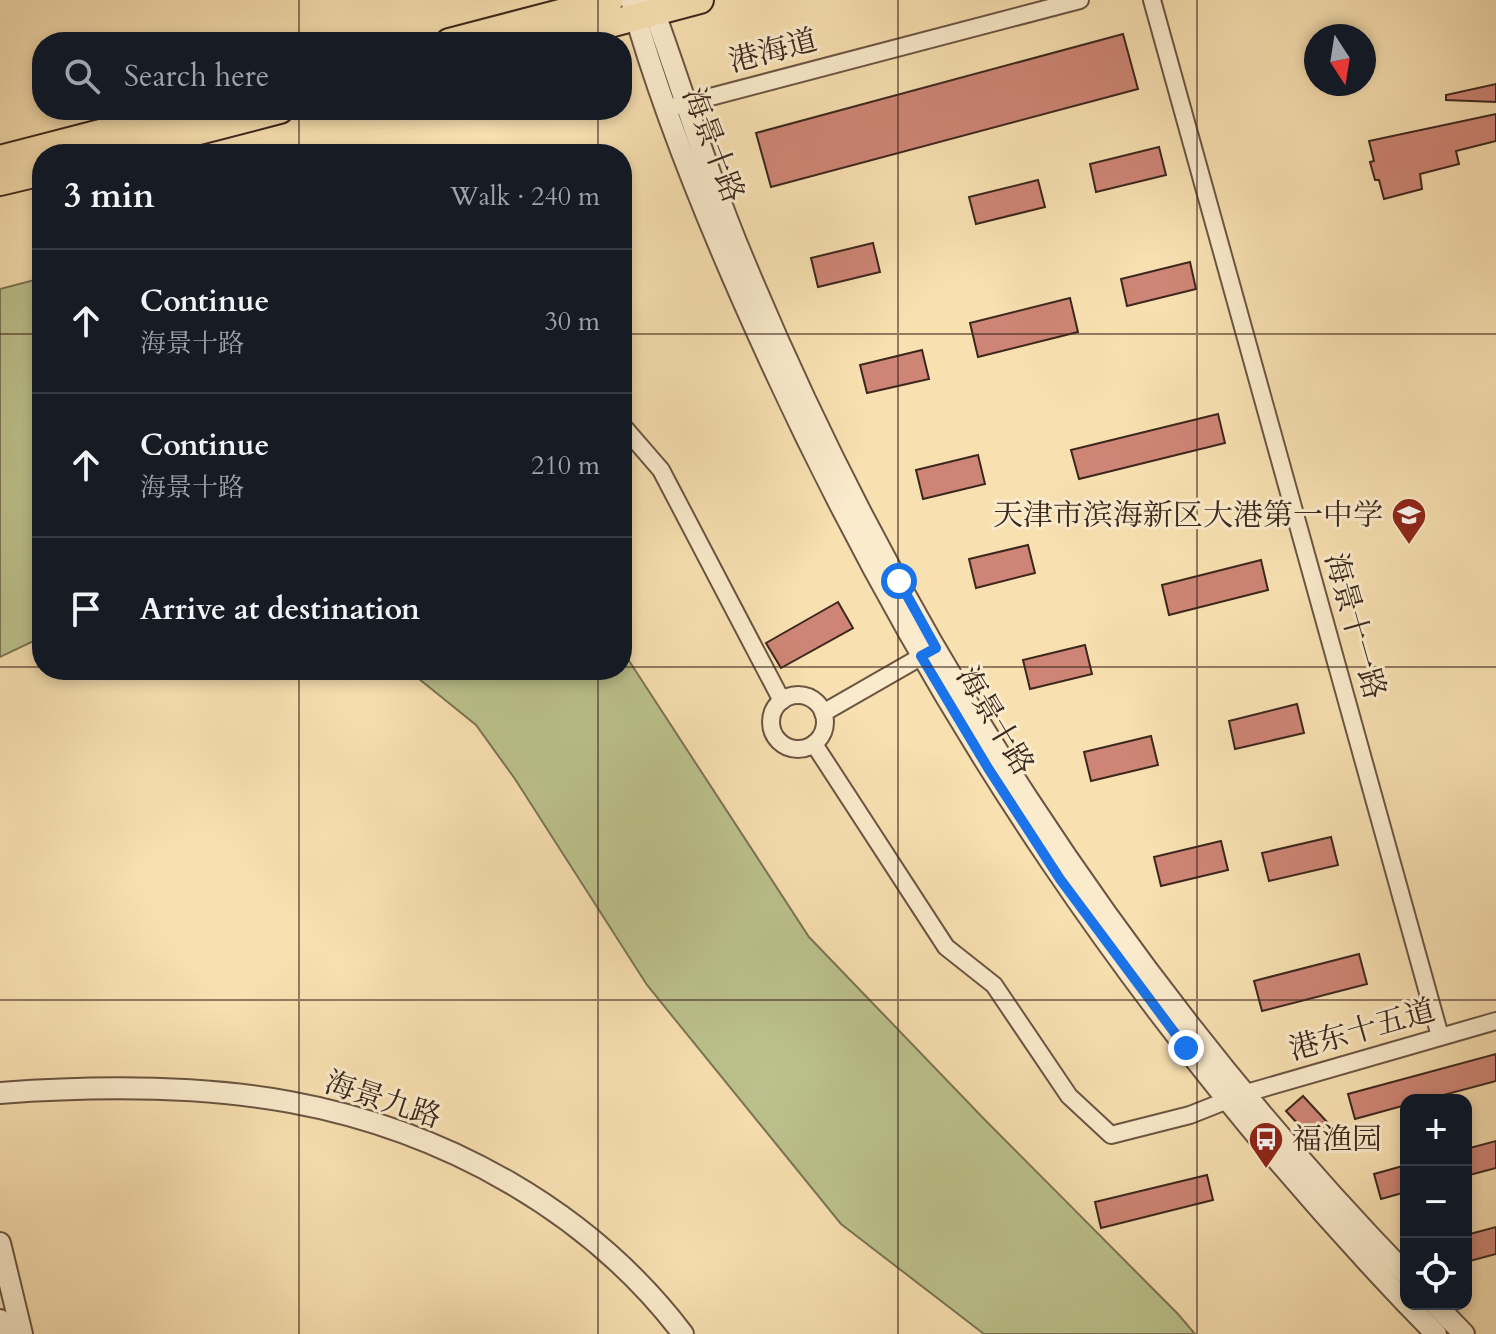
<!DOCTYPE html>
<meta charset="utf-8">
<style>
:root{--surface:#171b24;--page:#20242c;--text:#f1f3f6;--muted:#9ea1a6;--line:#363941}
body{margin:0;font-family:Cardo,"Noto Serif SC",serif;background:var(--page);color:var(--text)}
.controls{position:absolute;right:24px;bottom:24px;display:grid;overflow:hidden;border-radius:16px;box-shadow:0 4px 12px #0003}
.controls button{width:72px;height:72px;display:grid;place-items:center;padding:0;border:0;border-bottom:2px solid var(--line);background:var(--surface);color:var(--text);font:40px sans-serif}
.compass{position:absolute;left:1304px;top:24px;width:72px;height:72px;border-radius:50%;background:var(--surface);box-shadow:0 4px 12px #0003;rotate:168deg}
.stop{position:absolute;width:24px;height:24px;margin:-18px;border:6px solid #1a73e8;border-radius:50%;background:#fff}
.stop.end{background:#1a73e8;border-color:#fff;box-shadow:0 2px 8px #0008}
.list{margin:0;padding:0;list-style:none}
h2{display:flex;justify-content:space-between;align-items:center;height:104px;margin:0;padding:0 32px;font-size:34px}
h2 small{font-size:26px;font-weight:400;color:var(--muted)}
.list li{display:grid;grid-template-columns:52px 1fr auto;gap:24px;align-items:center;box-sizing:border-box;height:144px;padding:0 32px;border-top:2px solid var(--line)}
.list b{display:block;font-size:30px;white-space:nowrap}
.list p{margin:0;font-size:26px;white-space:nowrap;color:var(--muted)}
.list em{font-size:26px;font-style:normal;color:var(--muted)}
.icon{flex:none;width:44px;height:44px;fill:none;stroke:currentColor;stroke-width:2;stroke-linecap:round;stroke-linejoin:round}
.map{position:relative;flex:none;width:1496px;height:1334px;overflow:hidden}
.search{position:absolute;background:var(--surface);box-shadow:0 4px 12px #0003;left:32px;top:32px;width:600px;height:88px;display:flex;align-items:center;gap:20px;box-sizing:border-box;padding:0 28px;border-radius:32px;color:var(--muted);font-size:30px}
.panel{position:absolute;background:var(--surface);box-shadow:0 4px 12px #0003;left:32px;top:144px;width:600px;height:536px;border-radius:32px}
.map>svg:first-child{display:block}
.green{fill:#bcc28d;stroke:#7c7455;stroke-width:2}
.building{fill:#ce8575;stroke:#3c271d;stroke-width:2}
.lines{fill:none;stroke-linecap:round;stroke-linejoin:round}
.minor-casing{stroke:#6b5542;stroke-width:20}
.tertiary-casing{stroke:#6b5542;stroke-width:24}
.primary-casing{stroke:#3c271d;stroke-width:30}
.minor{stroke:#faebcc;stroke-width:16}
.tertiary{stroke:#faebcc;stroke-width:20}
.primary{stroke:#f8e0b1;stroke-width:26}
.route{stroke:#1a73e8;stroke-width:10}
.grid{fill:none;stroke:#3c271d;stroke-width:2;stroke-opacity:0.55}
.labels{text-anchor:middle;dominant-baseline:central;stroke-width:6;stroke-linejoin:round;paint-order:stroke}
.street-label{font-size:30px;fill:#3c271d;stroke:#faebcc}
.poi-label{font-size:30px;fill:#3c271d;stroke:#faebcc;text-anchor:end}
</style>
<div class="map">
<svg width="1496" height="1334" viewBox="0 0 1496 1334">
<rect width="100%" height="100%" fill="#f8e0b1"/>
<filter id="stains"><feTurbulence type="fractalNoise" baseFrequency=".0025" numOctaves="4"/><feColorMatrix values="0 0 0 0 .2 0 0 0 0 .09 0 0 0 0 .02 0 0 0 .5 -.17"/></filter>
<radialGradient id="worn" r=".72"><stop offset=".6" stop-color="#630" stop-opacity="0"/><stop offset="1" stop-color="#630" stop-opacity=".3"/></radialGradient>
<!-- green -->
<g class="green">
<path d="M 42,278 L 42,637 L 0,657 L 0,289 Z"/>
<path d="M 622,650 L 809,937 L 986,1121 L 1178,1314 L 1195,1334 L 984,1334 L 841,1224 L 647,985 L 515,779 L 476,725 L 408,670 L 622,670 Z"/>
</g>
<!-- building -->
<g class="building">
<path d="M 1123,34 L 1138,89 L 771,187 L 756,133 Z"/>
<path d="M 1496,84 L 1496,102 L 1446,100 L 1446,95 Z"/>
<path d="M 1496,114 L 1496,141 L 1456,151 L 1459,164 L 1420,174 L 1422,189 L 1384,199 L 1379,180 L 1375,180 L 1370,162 L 1374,161 L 1369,141 Z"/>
<path d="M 1159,147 L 1166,175 L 1096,192 L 1090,164 Z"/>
<path d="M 1038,180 L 1045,207 L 976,224 L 969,197 Z"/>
<path d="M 873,243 L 880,272 L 818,287 L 811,258 Z"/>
<path d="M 1190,262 L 1196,289 L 1127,306 L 1121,279 Z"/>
<path d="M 1070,298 L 1078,332 L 978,357 L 970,323 Z"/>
<path d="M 922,350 L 929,379 L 867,393 L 860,365 Z"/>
<path d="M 1218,414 L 1225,443 L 1079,479 L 1071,450 Z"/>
<path d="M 978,455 L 985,484 L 923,499 L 916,470 Z"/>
<path d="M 1028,545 L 1035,573 L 976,588 L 969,559 Z"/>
<path d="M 1261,560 L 1268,590 L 1169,615 L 1162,585 Z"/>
<path d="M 838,602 L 853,628 L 781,668 L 766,643 Z"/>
<path d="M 1085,645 L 1092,674 L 1030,689 L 1023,660 Z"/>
<path d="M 1297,704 L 1304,733 L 1235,749 L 1229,721 Z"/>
<path d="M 1151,736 L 1158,765 L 1091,781 L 1084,752 Z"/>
<path d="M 1331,837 L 1338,865 L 1269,881 L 1262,853 Z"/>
<path d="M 1221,841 L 1228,870 L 1161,886 L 1154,857 Z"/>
<path d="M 1359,954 L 1367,984 L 1262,1011 L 1254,981 Z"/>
<path d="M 1496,1054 L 1496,1081 L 1425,1100 L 1406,1100 L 1406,1105 L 1355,1119 L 1348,1094 Z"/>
<path d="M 1303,1096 L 1328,1123 L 1311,1138 L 1286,1111 Z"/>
<path d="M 1496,1141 L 1496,1168 L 1466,1176 L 1466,1149 Z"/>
<path d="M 1406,1165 L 1406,1192 L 1381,1199 L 1374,1174 Z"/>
<path d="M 1207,1175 L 1213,1200 L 1101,1228 L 1095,1202 Z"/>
<path d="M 1496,1227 L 1496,1254 L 1466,1262 L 1466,1235 Z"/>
</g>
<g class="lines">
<!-- minor casing -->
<g class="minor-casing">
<g id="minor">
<path d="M 1152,0 L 1440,1036"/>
<path d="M 676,106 L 1080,0"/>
<path d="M 622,425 L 661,470 L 782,701"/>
<circle cx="798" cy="722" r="27"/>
<path d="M 823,713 L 931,651"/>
<path d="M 814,744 L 946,947 L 994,985 L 1069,1096 L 1111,1135 L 1190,1115 L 1243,1094 L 1496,1021"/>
</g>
</g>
<!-- tertiary casing -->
<g class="tertiary-casing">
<g id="tertiary">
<path d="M 631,0 C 665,122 719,250 772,365 C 933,715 1141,1024 1406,1303"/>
<path d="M 650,0 C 682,87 708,176 744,261 C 899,635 1125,983 1406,1274"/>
<path d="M 0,1093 C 95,1086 196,1085 290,1102 C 443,1130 589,1210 683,1334"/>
<path d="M 0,1243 L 22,1334"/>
<path d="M 1407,1304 L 1436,1334"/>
<path d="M 1435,1304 L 1464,1334"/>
<path d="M 0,1320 L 3,1334"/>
</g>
</g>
<!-- primary casing -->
<g class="primary-casing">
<g id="primary">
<path d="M 449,42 L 610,0"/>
<path d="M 542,42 L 700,0"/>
<path d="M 110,154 L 280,110"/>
<path d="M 0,159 L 189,110"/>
<path d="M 0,182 L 42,172"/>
</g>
</g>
<!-- minor -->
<use href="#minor" class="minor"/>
<!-- tertiary -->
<use href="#tertiary" class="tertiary"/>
<!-- primary -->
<use href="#primary" class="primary"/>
</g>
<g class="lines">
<!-- route -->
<path class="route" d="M 899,581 L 936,648 L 921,656 L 988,768 L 1060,879 L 1186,1048"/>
</g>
<!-- grid -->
<path class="grid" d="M 299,0 L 299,42M 598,0 L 598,42M 898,0 L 898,1334M 1197,0 L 1197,1334M 299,110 L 299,154M 598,110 L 598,154M 0,334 L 42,334M 622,334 L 1496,334M 0,667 L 42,667M 622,667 L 1496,667M 299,670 L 299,1334M 598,670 L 598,1334M 0,1000 L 1496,1000"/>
<!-- icons -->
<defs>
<g id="school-pin" transform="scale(1.8)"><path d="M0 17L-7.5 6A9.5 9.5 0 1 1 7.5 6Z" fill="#8f2418" stroke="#faebcc"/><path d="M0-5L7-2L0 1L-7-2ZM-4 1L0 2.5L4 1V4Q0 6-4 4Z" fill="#fff"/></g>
<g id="bus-pin" transform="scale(1.8)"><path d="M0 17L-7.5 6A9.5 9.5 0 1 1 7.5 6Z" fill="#8f2418" stroke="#faebcc"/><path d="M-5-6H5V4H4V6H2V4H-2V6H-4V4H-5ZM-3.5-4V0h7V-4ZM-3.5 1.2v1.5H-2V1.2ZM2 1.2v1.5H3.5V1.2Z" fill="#fff"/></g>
</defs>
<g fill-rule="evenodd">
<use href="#school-pin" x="1409" y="515"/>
<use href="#bus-pin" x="1266" y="1139"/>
</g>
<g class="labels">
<!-- street labels -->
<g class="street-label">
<text transform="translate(773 51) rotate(-15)">港海道</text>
<text transform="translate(713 145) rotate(69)">海景十路</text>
<text transform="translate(1355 626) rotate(74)">海景十一路</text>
<text transform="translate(995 721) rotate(59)">海景十路</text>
<text transform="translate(1362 1030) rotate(-16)">港东十五道</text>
<text transform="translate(383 1100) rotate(18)">海景九路</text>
</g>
<!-- poi labels -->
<g class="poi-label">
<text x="1383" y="515">天津市滨海新区大港第一中学</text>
<text x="1292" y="1139" text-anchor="start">福渔园</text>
</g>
</g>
<rect width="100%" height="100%" filter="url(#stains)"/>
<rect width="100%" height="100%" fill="url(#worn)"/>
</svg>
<div class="controls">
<button>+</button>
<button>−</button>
<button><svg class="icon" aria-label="locate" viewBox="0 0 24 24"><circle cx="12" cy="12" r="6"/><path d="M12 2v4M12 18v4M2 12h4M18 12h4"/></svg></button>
</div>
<svg class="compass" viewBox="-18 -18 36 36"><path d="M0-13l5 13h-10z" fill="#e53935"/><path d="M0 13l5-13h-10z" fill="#9ea1a6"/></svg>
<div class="stop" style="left:899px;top:581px"></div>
<div class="stop end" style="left:1186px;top:1048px"></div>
<div class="search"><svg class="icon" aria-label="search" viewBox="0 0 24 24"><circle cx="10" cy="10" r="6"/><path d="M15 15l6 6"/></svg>Search here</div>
<section class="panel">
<h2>3 min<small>Walk · 240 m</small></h2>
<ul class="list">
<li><svg class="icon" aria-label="ahead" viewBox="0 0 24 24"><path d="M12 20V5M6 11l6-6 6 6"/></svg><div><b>Continue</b><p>海景十路</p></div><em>30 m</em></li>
<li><svg class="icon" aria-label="ahead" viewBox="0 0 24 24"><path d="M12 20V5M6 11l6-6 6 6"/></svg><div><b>Continue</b><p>海景十路</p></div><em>210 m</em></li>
<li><svg class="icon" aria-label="arrive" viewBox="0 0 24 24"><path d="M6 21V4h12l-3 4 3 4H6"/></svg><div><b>Arrive at destination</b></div></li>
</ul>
</section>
</div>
